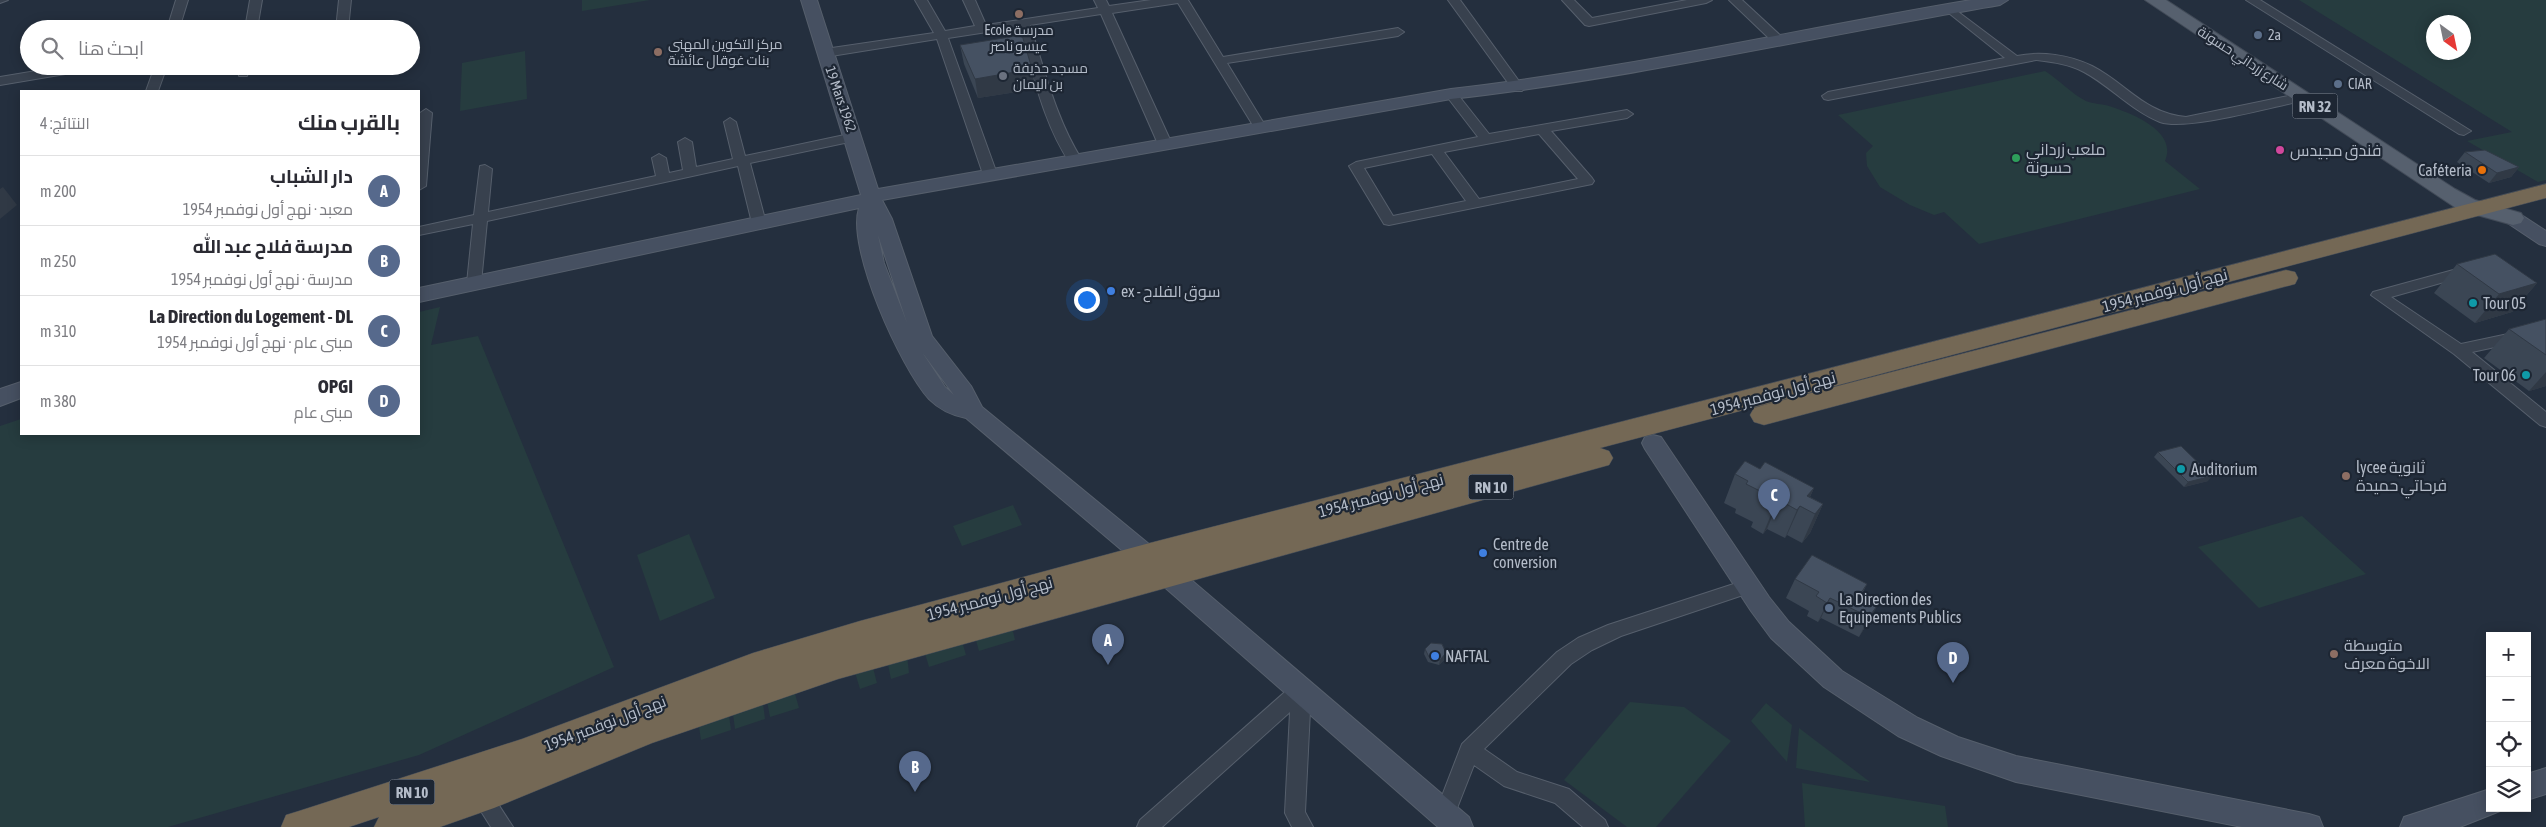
<!DOCTYPE html>
<html lang="ar">
<meta charset="utf-8">
<style>
:root{--surface:#fff;--page:#f2f2f3;--text:#2b2b33;--muted:#7c7c81;--line:#e1e1e2;--accent:#56698c}
body{margin:0;font-family:"Asap Condensed",Cairo,sans-serif;background:var(--page);color:var(--text);direction:rtl}
.controls{position:absolute;right:15px;bottom:15px;display:grid;overflow:hidden;border-radius:0px;box-shadow:0 2px 12px #0003}
.controls button{width:45px;height:45px;display:grid;place-items:center;padding:0;border:0;border-bottom:1px solid var(--line);background:var(--surface);color:var(--text);font:25px sans-serif}
.compass{position:absolute;left:2426px;top:15px;width:45px;height:45px;border-radius:50%;background:var(--surface);box-shadow:0 2px 12px #0003;rotate:147deg}
.you{position:absolute;left:1086px;top:299px;width:18px;height:18px;margin:-12px;border:4px solid #fff;border-radius:50%;background:#1a73e8;box-shadow:0 0 0 8px #1a73e833}
.badge{display:grid;place-items:center;width:32px;height:32px;border-radius:50%;background:var(--accent);color:#fff;font-size:16px;font-weight:700}
.pin{position:absolute;translate:-50% -41px;filter:drop-shadow(0 1px 2px #0008)}
.pin::after{content:'';position:absolute;top:26px;width:18px;height:15px;background:inherit;clip-path:polygon(0 0,100% 0,50% 100%)}
.list{margin:0;padding:0;list-style:none}
h2{display:flex;justify-content:space-between;align-items:center;height:65px;margin:0;padding:0 20px;font-size:21px}
h2 small{font-size:16px;font-weight:400;color:var(--muted)}
.list li{display:grid;grid-template-columns:32px 1fr auto;gap:15px;align-items:center;box-sizing:border-box;height:70px;padding:0 20px;border-top:1px solid var(--line)}
.list b{display:block;font-size:19px;white-space:nowrap}
.list p{margin:0;font-size:16px;white-space:nowrap;color:var(--muted)}
.list em{font-size:16px;font-style:normal;color:var(--muted)}
.icon{flex:none;width:28px;height:28px;fill:none;stroke:currentColor;stroke-width:2;stroke-linecap:round;stroke-linejoin:round}
.map{position:relative;flex:none;width:2546px;height:827px;overflow:hidden;direction:ltr}
.search{position:absolute;background:var(--surface);box-shadow:0 2px 12px #0003;left:20px;top:20px;width:400px;height:55px;display:flex;align-items:center;gap:12px;box-sizing:border-box;padding:0 18px;border-radius:28px;color:var(--muted);font-size:19px}
.panel{position:absolute;background:var(--surface);box-shadow:0 2px 12px #0003;left:20px;top:90px;width:400px;height:345px;border-radius:0px;direction:rtl}
.map>svg:first-child{display:block}
.green{fill:#263c3f;fill-rule:evenodd}
.lines{fill:none;stroke-linecap:round;stroke-linejoin:round}
.street-casing{stroke:#565f6c;stroke-width:2}
.secondary-casing{stroke:#565f6c;stroke-width:2}
.primary-casing{stroke:#414a57;stroke-width:2}
.highway-casing{stroke:#434c59;stroke-width:1}
.street{fill:#38414e;fill-rule:evenodd}
.secondary{fill:#465061;fill-rule:evenodd}
.primary{fill:#56606e;fill-rule:evenodd}
.highway{fill:#746855;fill-rule:evenodd}
.wall{fill:#3b4654}
.shaded-wall{fill:#303945}
.building{fill:#455162;stroke:#303945}
.education-dot{fill:#8d6e63;stroke:#1d2633;stroke-width:2}
.service-dot{fill:#5c6f8a;stroke:#1d2633;stroke-width:2}
.worship-dot{fill:#6b7280;stroke:#1d2633;stroke-width:2}
.hotel-dot{fill:#d1479c;stroke:#1d2633;stroke-width:2}
.leisure-dot{fill:#2e9e5b;stroke:#1d2633;stroke-width:2}
.food-dot{fill:#e8710a;stroke:#1d2633;stroke-width:2}
.shop-dot{fill:#3f7fe0;stroke:#1d2633;stroke-width:2}
.culture-dot{fill:#0f9aa8;stroke:#1d2633;stroke-width:2}
.labels{text-anchor:middle;dominant-baseline:central;stroke-width:4.5;stroke-linejoin:round;paint-order:stroke}
.far-poi-label{font-size:14px;fill:#b4bcc9;stroke:#1d2633;text-anchor:start}
.far-street-label{font-size:14px;fill:#b4bcc9;stroke:#1d2633}
.shield{fill:#1d2633;stroke:#878f9c;stroke-width:1}
.shield-label{font-size:15px;font-weight:bold;fill:#b4bcc9}
.poi-label{font-size:16px;fill:#b4bcc9;stroke:#1d2633;text-anchor:start}
.street-label{font-size:16px;fill:#b4bcc9;stroke:#1d2633}
</style>
<div class="map">
<svg width="2546" height="827" viewBox="0 0 2546 827">
<rect width="100%" height="100%" fill="#242f3e"/>
<!-- green -->
<g class="green">
<path d="M 582,0 L 650,0 L 582,11 Z"/>
<path d="M 2299,0 L 2546,0 L 2546,180 L 2538,182 L 2467,141 L 2512,132 ZM 2434,22 L 2464,22 L 2464,52 L 2434,52 Z"/>
<path d="M 525,51 L 527,99 L 460,111 L 462,63 Z"/>
<path d="M 2045,71 C 2059,80 2072,94 2086,101 C 2093,104 2102,104 2109,106 C 2131,113 2178,131 2165,161 L 2200,189 L 1979,244 L 1944,212 L 1934,215 L 1910,205 L 1880,187 L 1867,166 L 1866,153 L 1873,146 L 1838,115 Z"/>
<path d="M 440,307 L 431,345 L 478,336 L 614,667 L 419,755 L 168,827 L 0,827 L 0,426 L 21,419 L 21,434 L 419,434 L 419,312 Z"/>
<path d="M 1013,505 L 1022,525 L 962,546 L 953,526 Z"/>
<path d="M 2302,516 L 2366,574 L 2259,608 L 2198,547 Z"/>
<path d="M 689,534 L 715,598 L 660,621 L 637,555 Z"/>
<path d="M 1012,627 L 1015,640 L 979,651 L 975,637 Z"/>
<path d="M 962,641 L 966,655 L 929,667 L 924,650 Z"/>
<path d="M 907,655 L 909,673 L 891,679 L 887,660 Z"/>
<path d="M 872,664 L 877,683 L 860,689 L 854,669 Z"/>
<path d="M 794,690 L 799,708 L 770,717 L 767,701 Z"/>
<path d="M 1630,702 L 1684,707 L 1731,741 L 1656,827 L 1627,827 L 1564,780 Z"/>
<path d="M 763,703 L 765,719 L 735,729 L 733,714 Z"/>
<path d="M 1766,703 L 1792,725 L 1787,762 L 1751,721 Z"/>
<path d="M 729,715 L 731,730 L 701,740 L 699,727 Z"/>
<path d="M 1799,728 L 1870,782 L 1796,768 Z"/>
<path d="M 1802,783 L 1945,806 L 1948,827 L 1805,827 Z"/>
</g>
<g class="lines">
<!-- street casing -->
<g class="street-casing">
<g id="street">
<path d="M 0,0 L 8,0 L 0,3 Z"/>
<path d="M 176,0 L 188,0 L 179,29 L 167,29 Z"/>
<path d="M 250,0 L 262,0 L 257,29 L 245,29 Z"/>
<path d="M 339,0 L 351,0 L 348,29 L 336,29 Z"/>
<path d="M 915,0 L 927,0 L 945,31 L 975,26 L 963,0 L 975,0 L 986,25 L 1098,8 L 1094,0 L 1106,0 L 1109,6 L 1151,0 L 1188,0 L 1223,57 L 1398,28 L 1404,32 L 1398,36 L 1227,63 L 1266,127 L 1260,131 L 1254,127 L 1178,3 L 1112,13 L 1172,144 L 1165,148 L 1158,144 L 1101,14 L 1030,25 C 1045,71 1056,119 1082,160 L 1075,164 L 1070,163 C 1043,123 1033,72 1019,27 L 948,38 L 997,174 L 990,178 L 983,174 L 937,39 L 825,57 L 819,53 L 825,49 L 934,33 Z"/>
<path d="M 1448,0 L 1460,0 L 1524,88 L 1522,91 L 1514,91 Z"/>
<path d="M 1562,0 L 1574,0 L 1592,18 L 1687,0 L 1712,0 L 1706,3 L 1589,26 L 1585,25 Z"/>
<path d="M 1729,0 L 1742,0 L 1782,37 L 1782,43 L 1774,43 Z"/>
<path d="M 2246,0 L 2260,0 L 2471,131 L 2464,135 L 2459,134 Z"/>
<path d="M 1949,5 L 2017,56 C 2041,51 2069,55 2092,66 C 2127,84 2144,113 2186,117 L 2302,93 L 2308,97 L 2302,101 C 2271,107 2187,131 2160,122 C 2132,111 2110,86 2084,72 C 2069,64 2052,62 2036,60 L 1828,100 L 1824,99 L 1822,96 L 1828,92 L 2005,58 L 1945,10 L 1945,6 Z"/>
<path d="M 66,66 L 95,66 L 89,70 L 0,85 L 0,77 Z"/>
<path d="M 155,66 L 167,66 L 158,91 L 146,91 Z"/>
<path d="M 238,66 L 250,66 L 247,76 L 239,76 Z"/>
<path d="M 1451,90 L 1455,91 L 1489,134 L 1627,110 L 1633,114 L 1627,118 L 1551,131 L 1592,178 L 1594,181 L 1592,184 L 1389,225 L 1384,224 L 1349,166 L 1356,162 L 1478,137 L 1445,94 ZM 1539,134 L 1578,179 L 1479,199 L 1444,152 ZM 1432,154 L 1466,201 L 1393,216 L 1364,168 Z"/>
<path d="M 426,109 L 432,113 L 426,186 L 419,190 L 419,121 L 420,113 Z"/>
<path d="M 730,118 L 736,122 L 745,156 L 854,133 L 861,137 L 854,141 L 750,163 L 766,223 L 759,227 L 752,223 L 738,166 L 487,221 L 481,283 L 474,288 L 467,283 L 473,224 L 419,235 L 419,227 L 474,215 L 480,166 L 485,165 L 492,169 L 488,212 L 656,176 L 652,158 L 659,154 L 666,158 L 669,173 L 683,170 L 678,142 L 685,138 L 692,142 L 696,167 L 733,159 L 724,122 Z"/>
<path d="M 2457,269 L 2464,274 L 2462,277 L 2391,297 L 2461,344 L 2546,326 L 2546,336 L 2472,352 L 2546,412 L 2546,427 L 2540,425 L 2454,354 L 2371,295 L 2373,292 Z"/>
<path d="M 1749,579 L 1755,581 L 1758,586 L 1755,591 L 1621,636 L 1592,650 L 1571,664 L 1484,749 L 1517,772 L 1569,789 L 1605,820 L 1608,827 L 1583,827 L 1555,803 L 1504,786 L 1474,765 L 1452,821 L 1445,824 L 1438,821 L 1435,814 L 1462,744 L 1557,652 L 1578,638 L 1608,625 Z"/>
<path d="M 1301,682 L 1308,684 L 1311,690 L 1305,812 L 1313,827 L 1292,827 L 1285,813 L 1290,712 L 1162,827 L 1137,827 L 1140,820 L 1294,684 Z"/>
<path d="M 482,788 L 489,790 L 513,827 L 491,827 L 472,797 L 475,790 Z"/>
</g>
</g>
<!-- secondary casing -->
<g class="secondary-casing">
<g id="secondary">
<path d="M 801,0 L 817,0 L 878,189 L 1451,89 C 1626,69 1798,29 1971,0 L 2008,0 L 2000,5 C 1817,36 1636,78 1451,99 L 882,200 L 892,219 L 932,336 L 971,386 L 982,407 L 1155,549 L 1469,817 L 1473,827 L 1438,827 L 1137,563 L 966,418 C 951,415 940,410 929,399 C 901,368 846,248 859,208 L 419,302 L 419,288 L 861,195 ZM 878,235 L 907,323 L 884,263 ZM 922,352 L 954,395 L 945,387 Z"/>
<path d="M 2513,212 L 2520,214 L 2546,231 L 2546,246 L 2539,244 L 2506,222 L 2503,218 L 2506,214 Z"/>
<path d="M 21,382 L 21,398 L 0,406 L 0,389 Z"/>
<path d="M 1653,435 L 1661,437 L 1769,597 L 1789,622 L 1842,671 L 1918,718 L 1958,737 L 2016,756 L 2309,814 L 2319,817 L 2323,827 L 2242,827 L 2016,782 L 1941,756 L 1898,736 L 1824,687 L 1771,638 L 1751,611 L 1645,449 L 1642,443 L 1645,437 Z"/>
<path d="M 2546,768 L 2546,794 L 2527,800 L 2527,774 Z"/>
<path d="M 2490,789 L 2490,808 L 2501,808 L 2500,811 L 2460,827 L 2400,827 L 2404,817 Z"/>
</g>
</g>
<!-- primary casing -->
<g class="primary-casing">
<path id="primary" d="M 2145,0 L 2166,0 L 2455,189 L 2475,200 L 2521,213 L 2524,218 L 2521,223 L 2513,225 L 2459,210 Z"/>
</g>
<!-- highway casing -->
<g class="highway-casing">
<g id="highway">
<path d="M 2546,184 L 2546,198 L 1600,448 L 1609,451 L 1613,458 L 1609,465 L 838,679 L 652,743 L 494,808 L 440,827 L 374,827 L 379,817 L 349,827 L 281,827 L 286,815 L 299,811 L 522,739 L 753,653 L 860,621 L 1146,544 Z"/>
<path d="M 2286,270 L 2295,272 L 2298,278 L 2295,284 L 1764,425 L 1754,422 L 1750,415 L 1754,408 L 1764,405 Z"/>
</g>
</g>
<!-- street -->
<use href="#street" class="street"/>
<!-- secondary -->
<use href="#secondary" class="secondary"/>
<!-- primary -->
<use href="#primary" class="primary"/>
<!-- highway -->
<use href="#highway" class="highway"/>
</g>
<!-- wall -->
<g class="wall">
<path d="M 960,45 L 1032,69 L 1035,89 L 978,98 L 964,64 Z"/>
<path d="M 2465,152 L 2519,167 L 2511,177 L 2489,183 L 2457,162 Z"/>
<path d="M 2457,264 L 2537,283 L 2512,312 L 2475,323 L 2434,293 Z"/>
<path d="M 2546,319 L 2546,386 L 2529,391 L 2484,358 L 2509,329 Z"/>
<path d="M 2158,452 L 2208,481 L 2184,487 L 2154,457 Z"/>
<path d="M 1760,469 L 1814,488 L 1810,497 L 1823,504 L 1810,533 L 1802,543 L 1787,535 L 1785,538 L 1767,529 L 1763,534 L 1751,527 L 1753,522 L 1735,513 L 1736,509 L 1724,503 L 1735,474 Z"/>
<path d="M 1795,579 L 1867,584 L 1862,594 L 1879,603 L 1868,622 L 1859,637 L 1821,618 L 1818,622 L 1807,616 L 1809,611 L 1786,598 Z"/>
<path d="M 1425,649 L 1446,658 L 1439,665 L 1428,662 L 1424,654 Z"/>
</g>
<!-- shaded-wall -->
<g class="shaded-wall">
<path d="M 1032,69 L 1035,89 L 978,98 L 975,79 Z"/>
<path d="M 2519,167 L 2511,177 L 2489,183 L 2497,173 Z"/>
<path d="M 3,187 L 17,205 L 0,219 L 0,189 Z"/>
<path d="M 2537,283 L 2512,312 L 2475,323 L 2499,294 Z"/>
<path d="M 2546,372 L 2546,386 L 2529,391 Z"/>
<path d="M 2212,476 L 2208,481 L 2184,487 L 2188,482 Z"/>
<path d="M 1814,488 L 1804,509 L 1807,496 Z"/>
<path d="M 1779,500 L 1767,529 L 1763,534 L 1775,505 Z"/>
<path d="M 1823,504 L 1810,533 L 1802,543 L 1815,514 Z"/>
<path d="M 1800,506 L 1787,535 L 1785,538 L 1797,510 Z"/>
<path d="M 1830,598 L 1821,618 L 1818,622 L 1827,603 Z"/>
<path d="M 1879,603 L 1868,622 L 1859,637 L 1869,617 Z"/>
<path d="M 1446,653 L 1446,658 L 1439,665 L 1440,660 Z"/>
</g>
<!-- building -->
<g class="building">
<path d="M 1022,35 L 1032,69 L 975,79 L 960,45 Z"/>
<path d="M 2485,150 L 2519,167 L 2497,173 L 2465,152 Z"/>
<path d="M 2495,254 L 2537,283 L 2499,294 L 2457,264 Z"/>
<path d="M 2546,319 L 2546,355 L 2509,329 Z"/>
<path d="M 2181,446 L 2212,476 L 2188,482 L 2158,452 Z"/>
<path d="M 1745,461 L 1760,469 L 1765,462 L 1814,488 L 1807,496 L 1823,504 L 1815,514 L 1800,506 L 1797,510 L 1779,500 L 1775,505 L 1762,498 L 1766,494 L 1746,484 L 1748,481 L 1735,474 Z"/>
<path d="M 1812,555 L 1867,584 L 1861,593 L 1879,603 L 1869,617 L 1830,598 L 1827,603 L 1816,596 L 1819,592 L 1795,579 Z"/>
<path d="M 1431,643 L 1442,644 L 1446,653 L 1440,660 L 1429,657 L 1425,649 Z"/>
</g>
<!-- markers -->
<g class="education-dot">
<circle cx="1019" cy="14" r="5"/>
<circle cx="658" cy="52" r="5"/>
<circle cx="2346" cy="476" r="5"/>
<circle cx="2334" cy="654" r="5"/>
</g>
<g class="service-dot">
<circle cx="2258" cy="35" r="5"/>
<circle cx="2338" cy="84" r="5"/>
<circle cx="1829" cy="608" r="5"/>
</g>
<circle class="worship-dot" cx="1003" cy="76" r="5"/>
<circle class="hotel-dot" cx="2280" cy="150" r="5"/>
<circle class="leisure-dot" cx="2016" cy="158" r="5"/>
<circle class="food-dot" cx="2482" cy="170" r="5"/>
<g class="shop-dot">
<circle cx="1111" cy="291" r="5"/>
<circle cx="1483" cy="553" r="5"/>
<circle cx="1435" cy="656" r="5"/>
</g>
<g class="culture-dot">
<circle cx="2473" cy="303" r="5"/>
<circle cx="2526" cy="375" r="5"/>
<circle cx="2181" cy="469" r="5"/>
</g>
<g class="labels">
<!-- far-poi labels -->
<g class="far-poi-label">
<text x="1019" y="30" text-anchor="middle">Ecole مدرسة<tspan x="1019" dy="16">عيسو ناصر</tspan></text>
<text x="2268" y="35">2a</text>
<text x="668" y="44">مركز التكوين المهني<tspan x="668" dy="16">بنات غوقال عائشة</tspan></text>
<text x="1013" y="68">مسجد حذيفة<tspan x="1013" dy="16">بن اليمان</tspan></text>
<text x="2348" y="84">CIAR</text>
</g>
<!-- far-street labels -->
<g class="far-street-label">
<text transform="translate(2243 58) rotate(33)">شارع زرداني حسونة</text>
<text transform="translate(841 99) rotate(71)">19 Mars 1962</text>
</g>
<!-- shield labels -->
<g class="shield">
<rect x="2292.5" y="93.5" width="45" height="25" rx="4"/>
<rect x="1468.5" y="474.5" width="45" height="25" rx="4"/>
<rect x="389.5" y="779.5" width="45" height="25" rx="4"/>
</g>
<g class="shield-label">
<text x="2315" y="106">RN 32</text>
<text x="1491" y="487">RN 10</text>
<text x="412" y="792">RN 10</text>
</g>
<!-- poi labels -->
<g class="poi-label">
<text x="2026" y="149">ملعب زرداني<tspan x="2026" dy="18">حسونة</tspan></text>
<text x="2290" y="150">فندق مجيدس</text>
<text x="2472" y="170" text-anchor="end">Caféteria</text>
<text x="1121" y="291">ex - سوق الفلاح</text>
<text x="2483" y="303">Tour 05</text>
<text x="2516" y="375" text-anchor="end">Tour 06</text>
<text x="2356" y="467">lycee ثانوية<tspan x="2356" dy="18">فرحاتي حميدة</tspan></text>
<text x="2191" y="469">Auditorium</text>
<text x="1493" y="544">Centre de<tspan x="1493" dy="18">conversion</tspan></text>
<text x="1839" y="599">La Direction des<tspan x="1839" dy="18">Equipements Publics</tspan></text>
<text x="2344" y="645">متوسطة<tspan x="2344" dy="18">الاخوة معرف</tspan></text>
<text x="1445" y="656">NAFTAL</text>
</g>
<!-- street labels -->
<g class="street-label">
<text transform="translate(2165 290) rotate(-15)">نهج أول نوفمبر 1954</text>
<text transform="translate(1773 393) rotate(-15)">نهج أول نوفمبر 1954</text>
<text transform="translate(1381 495) rotate(-15)">نهج أول نوفمبر 1954</text>
<text transform="translate(990 598) rotate(-15)">نهج أول نوفمبر 1954</text>
<text transform="translate(605 723) rotate(-21)">نهج أول نوفمبر 1954</text>
</g>
</g>
</svg>
<div class="controls">
<button>+</button>
<button>−</button>
<button><svg class="icon" aria-label="locate" viewBox="0 0 24 24"><circle cx="12" cy="12" r="6"/><path d="M12 2v4M12 18v4M2 12h4M18 12h4"/></svg></button>
<button><svg class="icon" aria-label="layers" viewBox="0 0 24 24"><path d="M12 4l9 5-9 5-9-5zM3 14l9 5 9-5"/></svg></button>
</div>
<svg class="compass" viewBox="-18 -18 36 36"><path d="M0-13l5 13h-10z" fill="#e53935"/><path d="M0 13l5-13h-10z" fill="#7c7c81"/></svg>
<div class="you"></div>
<div class="pin badge" style="left:1108px;top:665px">A</div>
<div class="pin badge" style="left:915px;top:792px">B</div>
<div class="pin badge" style="left:1774px;top:520px">C</div>
<div class="pin badge" style="left:1953px;top:683px">D</div>
<div class="search"><svg class="icon" aria-label="search" viewBox="0 0 24 24"><circle cx="10" cy="10" r="6"/><path d="M15 15l6 6"/></svg>ابحث هنا</div>
<section class="panel">
<h2>بالقرب منك<small>النتائج: 4</small></h2>
<ul class="list">
<li><span class="badge">A</span><div><b>دار الشباب</b><p>معبد · نهج أول نوفمبر 1954</p></div><em>200 m</em></li>
<li><span class="badge">B</span><div><b>مدرسة فلاح عبد الله</b><p>مدرسة · نهج أول نوفمبر 1954</p></div><em>250 m</em></li>
<li><span class="badge">C</span><div><b>La Direction du Logement - DL</b><p>مبنى عام · نهج أول نوفمبر 1954</p></div><em>310 m</em></li>
<li><span class="badge">D</span><div><b>OPGI</b><p>مبنى عام</p></div><em>380 m</em></li>
</ul>
</section>
</div>
